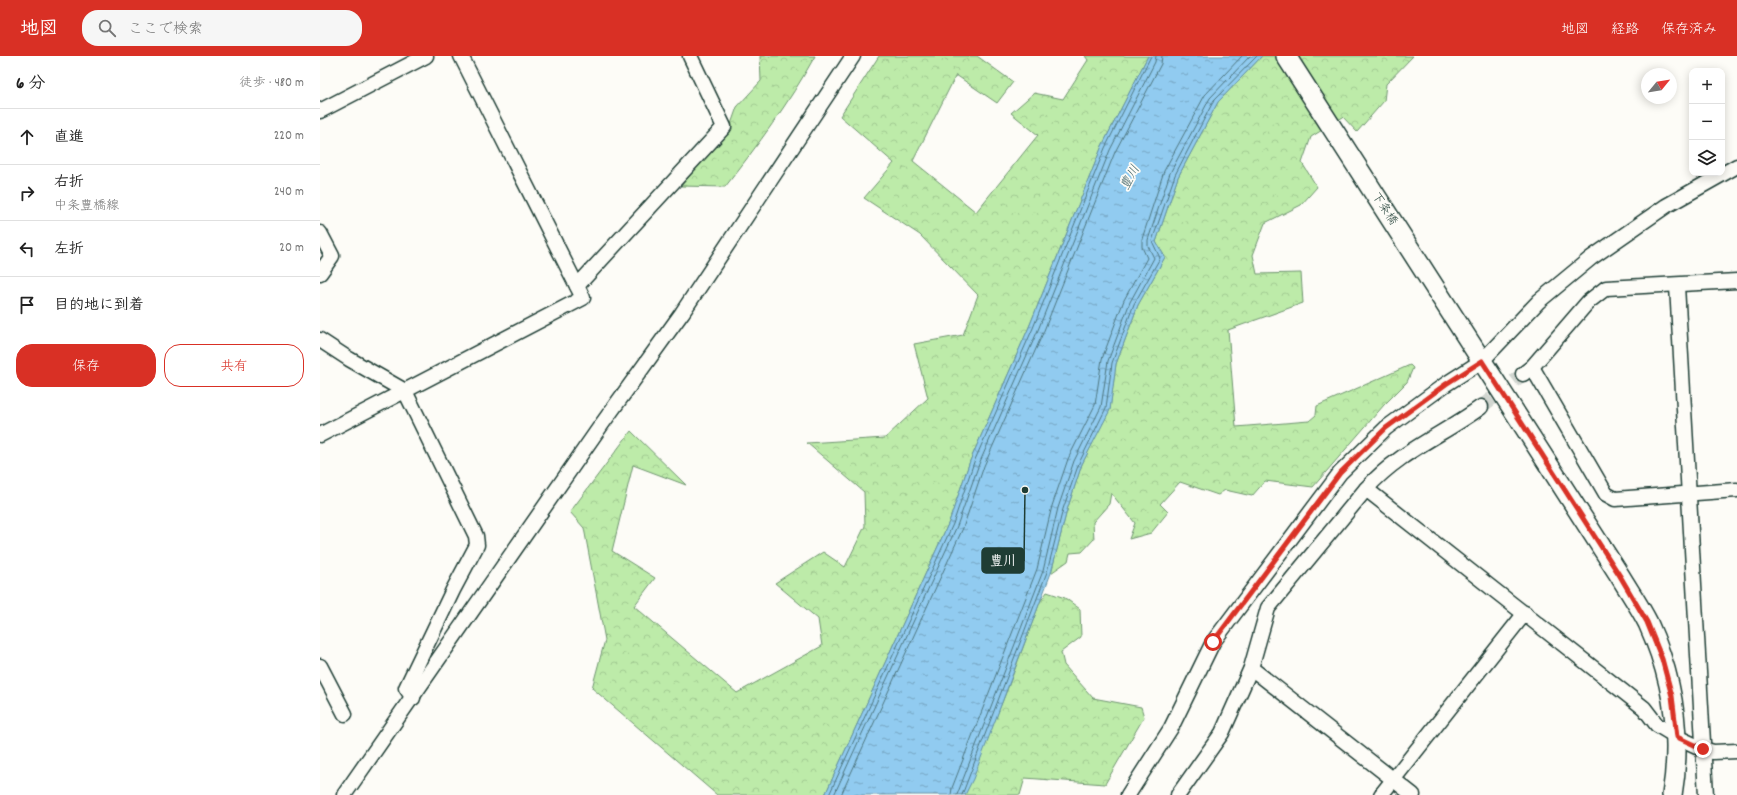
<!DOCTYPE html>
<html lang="ja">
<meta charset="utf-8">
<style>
:root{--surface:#fff;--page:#f6f6f6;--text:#222;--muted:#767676;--line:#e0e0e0;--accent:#d93025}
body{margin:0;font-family:Dekko,"Klee One",sans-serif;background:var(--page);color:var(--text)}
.controls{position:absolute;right:12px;top:12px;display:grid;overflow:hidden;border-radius:8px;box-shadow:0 2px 10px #0003}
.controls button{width:36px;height:36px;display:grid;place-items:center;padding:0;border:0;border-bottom:1px solid var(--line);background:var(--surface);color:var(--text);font:20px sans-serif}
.compass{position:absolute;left:1321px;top:12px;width:36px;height:36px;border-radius:50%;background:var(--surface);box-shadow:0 2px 10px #0003;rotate:60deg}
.stop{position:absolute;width:12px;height:12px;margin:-9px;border:3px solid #d93025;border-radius:50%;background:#fff}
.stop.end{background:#d93025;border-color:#fff;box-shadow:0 1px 4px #0008}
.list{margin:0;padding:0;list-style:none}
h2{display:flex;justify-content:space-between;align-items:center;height:52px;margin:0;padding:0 16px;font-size:17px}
h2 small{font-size:13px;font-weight:400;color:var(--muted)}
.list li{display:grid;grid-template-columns:26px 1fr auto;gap:12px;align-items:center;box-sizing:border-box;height:56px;padding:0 16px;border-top:1px solid var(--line)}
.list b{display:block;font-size:15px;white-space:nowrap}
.list p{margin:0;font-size:13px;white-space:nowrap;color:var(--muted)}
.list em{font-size:13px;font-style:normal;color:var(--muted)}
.actions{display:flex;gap:8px;padding:12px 16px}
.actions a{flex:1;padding:9px 0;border:1px solid var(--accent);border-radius:16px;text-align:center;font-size:14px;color:var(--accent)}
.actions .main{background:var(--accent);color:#fff}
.icon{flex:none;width:22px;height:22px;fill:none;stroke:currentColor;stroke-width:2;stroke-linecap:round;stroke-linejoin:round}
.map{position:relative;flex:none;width:1417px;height:739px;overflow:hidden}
header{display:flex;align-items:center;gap:24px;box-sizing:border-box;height:56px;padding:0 20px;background:var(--accent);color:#fff}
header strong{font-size:19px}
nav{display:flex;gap:22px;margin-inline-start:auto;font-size:14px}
.search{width:280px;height:36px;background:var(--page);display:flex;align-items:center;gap:10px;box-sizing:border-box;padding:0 14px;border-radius:16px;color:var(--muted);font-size:15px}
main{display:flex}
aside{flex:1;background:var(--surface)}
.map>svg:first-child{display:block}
.forest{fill:url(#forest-crowns);stroke:#6e946e}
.water{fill:url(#water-ripples);stroke:#6392a5}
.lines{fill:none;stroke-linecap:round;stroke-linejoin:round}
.shore{stroke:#4d767f;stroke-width:1}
.street-tunnel{stroke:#d1d6d0;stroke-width:14;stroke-dasharray:14 7;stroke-linecap:butt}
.street-casing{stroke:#1f3d34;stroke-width:17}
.secondary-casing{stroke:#1f3d34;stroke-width:22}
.street{stroke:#fdfcf7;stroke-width:14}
.secondary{stroke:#fdfcf7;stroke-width:19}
.route{stroke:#d93025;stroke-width:5}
.labels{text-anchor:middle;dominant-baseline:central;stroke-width:3.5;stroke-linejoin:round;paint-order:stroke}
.street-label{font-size:12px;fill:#1f3d34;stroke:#fdfcf7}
.water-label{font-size:13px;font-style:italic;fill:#3c6063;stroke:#fdfcf7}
.leader{fill:none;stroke:#1f3d34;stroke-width:1.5}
.callout-dot{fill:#1f3d34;stroke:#fdfcf7;stroke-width:1.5}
.callout{fill:#1f3d34;stroke:#1f3d34;stroke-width:1.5}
.callout-label{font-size:13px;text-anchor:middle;font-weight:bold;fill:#fff}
</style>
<header>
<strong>地図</strong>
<div class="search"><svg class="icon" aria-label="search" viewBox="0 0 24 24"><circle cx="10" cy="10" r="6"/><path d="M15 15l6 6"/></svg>ここで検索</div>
<nav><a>地図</a><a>経路</a><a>保存済み</a></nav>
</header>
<main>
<aside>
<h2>6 分<small>徒歩 · 480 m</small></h2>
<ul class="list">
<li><svg class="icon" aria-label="ahead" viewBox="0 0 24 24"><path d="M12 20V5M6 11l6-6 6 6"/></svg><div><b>直進</b></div><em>220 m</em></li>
<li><svg class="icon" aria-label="right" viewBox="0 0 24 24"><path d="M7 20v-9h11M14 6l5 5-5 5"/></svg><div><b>右折</b><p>中条豊橋線</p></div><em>240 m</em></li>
<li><svg class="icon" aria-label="left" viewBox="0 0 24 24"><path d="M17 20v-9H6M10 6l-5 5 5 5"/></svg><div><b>左折</b></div><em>20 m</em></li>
<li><svg class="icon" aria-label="arrive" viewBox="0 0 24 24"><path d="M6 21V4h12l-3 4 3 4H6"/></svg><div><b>目的地に到着</b></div></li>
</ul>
<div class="actions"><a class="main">保存</a><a>共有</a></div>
</aside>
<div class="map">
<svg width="1417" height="739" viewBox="0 0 1417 739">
<defs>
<pattern id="forest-crowns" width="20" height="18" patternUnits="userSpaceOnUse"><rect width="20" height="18" fill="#bdeba9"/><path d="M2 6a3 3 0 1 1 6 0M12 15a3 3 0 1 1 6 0" fill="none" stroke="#a2ca92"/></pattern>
<pattern id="water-ripples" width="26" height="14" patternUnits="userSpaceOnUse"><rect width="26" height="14" fill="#91cbf0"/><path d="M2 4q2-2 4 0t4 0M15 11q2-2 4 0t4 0" fill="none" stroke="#76a6c3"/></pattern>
</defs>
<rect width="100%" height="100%" fill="#fdfcf7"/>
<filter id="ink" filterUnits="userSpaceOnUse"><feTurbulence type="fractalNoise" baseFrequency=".025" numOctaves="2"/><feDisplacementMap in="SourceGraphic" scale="8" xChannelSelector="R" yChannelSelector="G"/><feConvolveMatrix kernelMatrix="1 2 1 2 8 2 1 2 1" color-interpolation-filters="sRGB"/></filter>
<g filter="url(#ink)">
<!-- forest -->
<g class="forest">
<path d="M 440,0 L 495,0 C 469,47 438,89 405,131 L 361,130 L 410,71 L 417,51 L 441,25 Z"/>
<path d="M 559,0 L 657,0 L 693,26 L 677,47 L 636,19 L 593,105 L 656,156 L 718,79 L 691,57 L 714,37 L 743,43 L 768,4 L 765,0 L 828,0 L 782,90 L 709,271 L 650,405 L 629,466 L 505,739 L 397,739 L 272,632 L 285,584 L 264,472 L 250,456 L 311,375 L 366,429 L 313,409 L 292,495 L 335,522 L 314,550 L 417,637 L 502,590 L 498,563 L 455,527 L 503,496 L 525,511 L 545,470 L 544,436 L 487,387 L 565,382 L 608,342 L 594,288 L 643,279 L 658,239 L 600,179 L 544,142 L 574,107 L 520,60 Z"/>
<path d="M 942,0 L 1093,0 L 1066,28 L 1064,45 L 1037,76 L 1023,61 L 991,81 L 982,107 L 997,131 L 981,149 L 945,167 L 933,199 L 937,218 L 981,217 L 983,247 L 908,274 L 916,371 L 989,365 L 996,359 L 997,350 L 1090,309 L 1093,312 L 1087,326 L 1064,349 L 993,431 L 945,425 L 932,440 L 905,434 L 898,439 L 860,426 L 840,448 L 848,456 L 831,477 L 809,483 L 815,467 L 791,437 L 789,448 L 773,466 L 774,483 L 762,496 L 750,497 L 748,505 L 731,517 L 747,454 L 762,408 L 790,353 L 796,308 L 818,249 L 845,201 L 836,186 L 858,121 L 898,46 Z"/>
<path d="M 727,536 L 745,542 L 760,553 L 761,581 L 741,596 L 744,609 L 773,642 L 821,651 L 824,661 L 785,728 L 705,722 L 700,739 L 645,739 L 689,629 L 720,546 Z"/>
</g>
<!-- water -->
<path class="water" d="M 828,0 L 942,0 L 898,46 L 858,121 L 836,186 L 845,201 L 818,249 L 796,308 L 790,354 L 762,408 L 747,454 L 731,517 L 653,723 L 645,739 L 505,739 L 629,466 L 650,405 L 709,271 L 782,90 Z"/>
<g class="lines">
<!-- shore -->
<g class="shore">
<path d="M 509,739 L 633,468 L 654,406 L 713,272 L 785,92 L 831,0"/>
<path d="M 514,739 L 637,470 L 659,408 L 718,274 L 790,94 L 835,6 L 836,0"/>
<path d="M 521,739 L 643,472 L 664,410 L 723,277 L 795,96 L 841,8 L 842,0"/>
<path d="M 631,739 L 632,732 L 717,513 L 732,450 L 748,403 L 775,349 L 782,303 L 804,244 L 827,202 L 822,191 L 822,183 L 844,115 L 885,39 L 922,0"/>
<path d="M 637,739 L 723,515 L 738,452 L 754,405 L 781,351 L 788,305 L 810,246 L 834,202 L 828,190 L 828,184 L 850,117 L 890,42 L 930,0"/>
<path d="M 642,739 L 727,516 L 743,453 L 759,407 L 786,352 L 792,307 L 814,248 L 840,202 L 832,185 L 855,119 L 894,44 L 937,0"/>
</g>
<!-- street-tunnel -->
<path class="street-tunnel" d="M 1161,351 L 1203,318"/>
<!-- street casing -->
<g class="street-casing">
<g id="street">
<path d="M 0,55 L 106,0"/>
<path d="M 0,177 L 12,200 L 0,217"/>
<path d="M 257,230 L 404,71 L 370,0"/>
<path d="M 1357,230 L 1386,739"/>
<path d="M 0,284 L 29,303 L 85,335 L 156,480 L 157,489 L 133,534 L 86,632 L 93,642"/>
<path d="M 1212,311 L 1286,438 L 1295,443 L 1417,434"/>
<path d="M 1203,318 L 1212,311 L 1268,246 L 1286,232 L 1417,225"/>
<path d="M 0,379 L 263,242 L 141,0"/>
<path d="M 1046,433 C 1080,395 1121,380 1161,351"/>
<path d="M 0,610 L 25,658"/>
<path d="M 931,612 L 1093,739"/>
<path d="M 24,739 L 282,368 L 362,257 L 533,0"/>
<path d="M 808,739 L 851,672 L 893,586 L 1020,417 L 1066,372 L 1126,328 L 1162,305 L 1219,245 L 1271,202 L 1346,150 L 1417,110"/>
<path d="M 858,739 L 902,677 L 931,612 L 948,552 L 1046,433 L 1324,652 L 1337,669 L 1357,681 L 1383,693 L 1393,696 L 1417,695"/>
<path d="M 1061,739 L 1205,557"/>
</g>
</g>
<!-- secondary casing -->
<g class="secondary-casing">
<path id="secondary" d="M 966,0 L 1300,520 C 1309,535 1320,551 1328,567 C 1353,622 1362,680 1352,739"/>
</g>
<!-- street -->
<use href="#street" class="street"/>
<!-- secondary -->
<use href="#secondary" class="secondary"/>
</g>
</g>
<g class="lines" filter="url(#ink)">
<!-- route -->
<path class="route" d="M 893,586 L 1020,417 L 1066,372 L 1126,328 L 1162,305 L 1300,520 L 1327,566 L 1342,603 L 1352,640 L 1357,681 L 1383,693"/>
</g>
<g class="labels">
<!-- street labels -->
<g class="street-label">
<text transform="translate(1064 153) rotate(57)">下条橋</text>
</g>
<!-- water labels -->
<g class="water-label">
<text transform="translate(811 122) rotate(-61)">豊川</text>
</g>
</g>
<!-- callouts -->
<path class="leader" d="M705 434L704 505"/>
<circle class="callout-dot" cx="705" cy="434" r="4"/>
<rect class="callout" x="662" y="492" width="42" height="25" rx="4"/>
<g class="callout-label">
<text x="683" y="509">豊川</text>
</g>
</svg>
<div class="controls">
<button>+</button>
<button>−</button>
<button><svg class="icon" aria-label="layers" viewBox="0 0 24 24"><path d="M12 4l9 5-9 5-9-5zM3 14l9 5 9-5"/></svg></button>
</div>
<svg class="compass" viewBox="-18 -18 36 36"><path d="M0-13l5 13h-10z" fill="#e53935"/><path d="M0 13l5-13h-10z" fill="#767676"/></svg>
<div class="stop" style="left:893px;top:586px"></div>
<div class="stop end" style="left:1383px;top:693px"></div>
</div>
</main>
